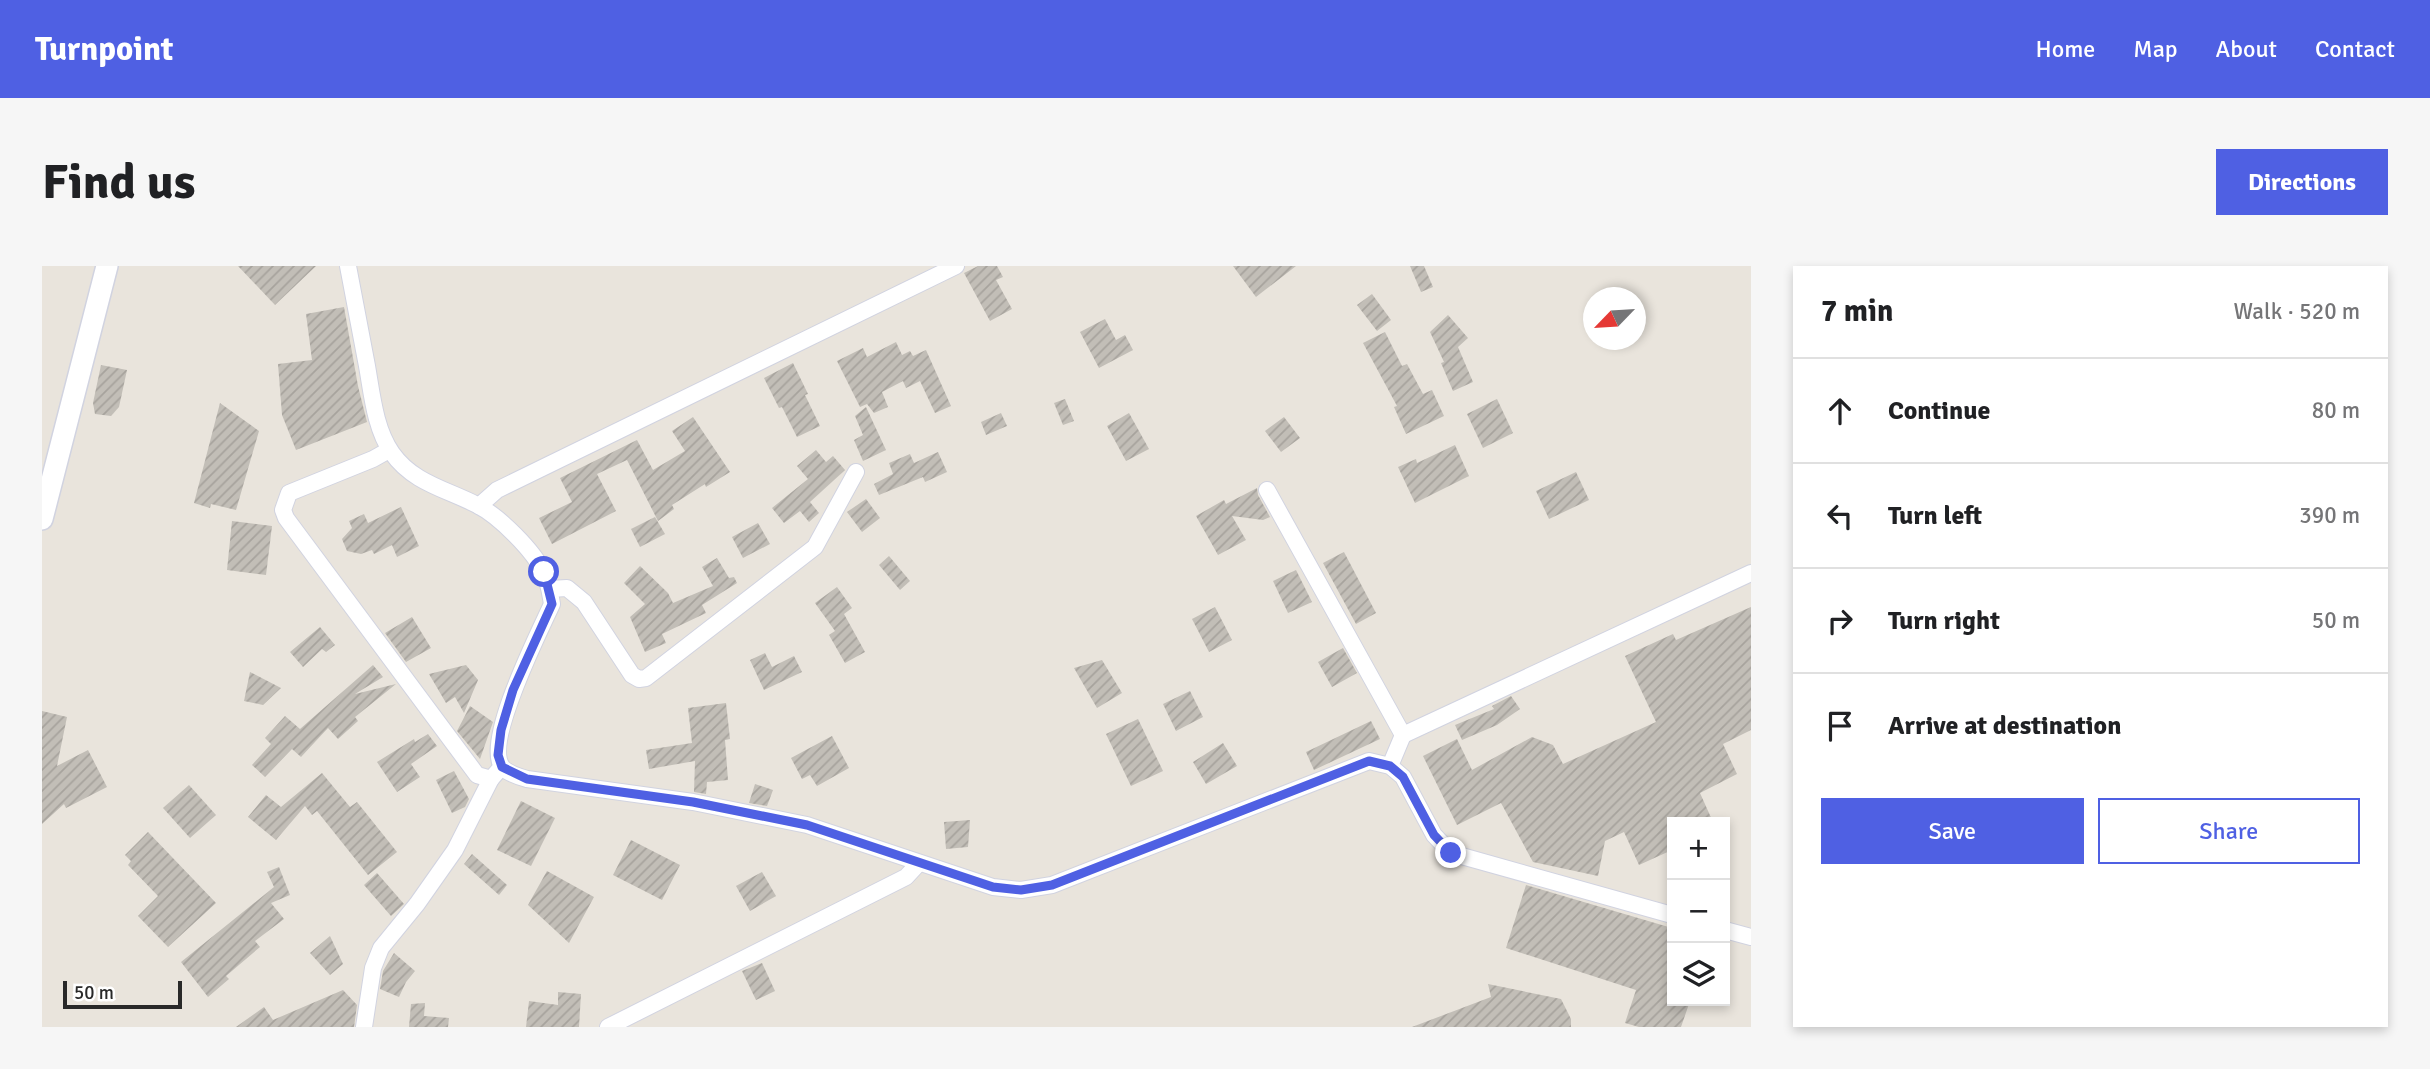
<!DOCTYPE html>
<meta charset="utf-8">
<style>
:root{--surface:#fff;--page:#f6f6f6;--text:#202124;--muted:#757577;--line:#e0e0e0;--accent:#4f60e3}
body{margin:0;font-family:Signika,sans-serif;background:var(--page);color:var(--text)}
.controls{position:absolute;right:21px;bottom:21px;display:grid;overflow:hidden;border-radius:0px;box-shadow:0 4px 10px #0003}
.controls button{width:63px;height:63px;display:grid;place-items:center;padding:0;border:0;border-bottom:2px solid var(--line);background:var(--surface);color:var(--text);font:35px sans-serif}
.compass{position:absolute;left:1541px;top:21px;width:63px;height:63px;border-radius:50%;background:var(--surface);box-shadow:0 4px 10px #0003;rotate:245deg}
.scale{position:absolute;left:21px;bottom:18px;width:119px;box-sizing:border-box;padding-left:7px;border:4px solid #292929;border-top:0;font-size:19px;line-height:24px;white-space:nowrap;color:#292929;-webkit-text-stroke:5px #fff;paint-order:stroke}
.stop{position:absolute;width:21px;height:21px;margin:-16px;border:5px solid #4f60e3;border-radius:50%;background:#fff}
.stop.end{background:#4f60e3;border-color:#fff;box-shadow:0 2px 7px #0008}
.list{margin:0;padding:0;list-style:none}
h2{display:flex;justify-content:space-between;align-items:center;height:91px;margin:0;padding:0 28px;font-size:30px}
h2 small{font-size:23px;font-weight:400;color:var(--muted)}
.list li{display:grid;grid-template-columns:46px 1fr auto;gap:21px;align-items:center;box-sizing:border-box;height:105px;padding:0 28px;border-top:2px solid var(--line)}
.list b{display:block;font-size:26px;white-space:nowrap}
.list em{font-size:23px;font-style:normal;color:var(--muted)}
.actions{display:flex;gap:14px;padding:21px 28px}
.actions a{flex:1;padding:16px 0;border:2px solid var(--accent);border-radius:0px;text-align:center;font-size:24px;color:var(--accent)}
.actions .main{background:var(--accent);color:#fff}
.icon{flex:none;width:38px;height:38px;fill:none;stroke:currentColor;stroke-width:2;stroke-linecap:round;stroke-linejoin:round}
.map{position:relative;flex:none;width:1709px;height:761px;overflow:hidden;border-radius:0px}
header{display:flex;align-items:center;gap:42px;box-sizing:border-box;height:98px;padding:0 35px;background:var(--accent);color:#fff}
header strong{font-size:33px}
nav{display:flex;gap:38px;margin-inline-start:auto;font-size:24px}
.intro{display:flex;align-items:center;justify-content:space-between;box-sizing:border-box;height:168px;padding:0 42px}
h1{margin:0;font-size:49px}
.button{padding:18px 32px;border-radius:0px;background:var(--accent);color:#fff;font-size:24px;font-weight:700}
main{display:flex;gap:42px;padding:0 42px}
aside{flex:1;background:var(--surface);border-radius:0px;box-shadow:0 4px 10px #0003}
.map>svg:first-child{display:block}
.building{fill:url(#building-hatch)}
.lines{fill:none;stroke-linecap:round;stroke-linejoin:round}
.minor-casing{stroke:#d1d3e0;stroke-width:18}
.secondary-casing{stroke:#d1d3e0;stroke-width:24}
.minor{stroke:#fff;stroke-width:16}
.secondary{stroke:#fff;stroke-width:21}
.route{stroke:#4f60e3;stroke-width:9}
</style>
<header>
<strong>Turnpoint</strong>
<nav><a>Home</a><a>Map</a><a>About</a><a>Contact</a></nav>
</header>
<div class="intro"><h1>Find us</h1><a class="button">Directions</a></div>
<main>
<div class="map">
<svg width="1709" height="761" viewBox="0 0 1709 761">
<defs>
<pattern id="building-hatch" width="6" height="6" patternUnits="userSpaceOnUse" patternTransform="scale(1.75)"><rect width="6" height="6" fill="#c2beb7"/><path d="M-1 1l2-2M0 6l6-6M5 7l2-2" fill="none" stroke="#a7a39d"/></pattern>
</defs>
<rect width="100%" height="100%" fill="#e9e4dc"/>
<!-- building -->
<g class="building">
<path d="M 196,0 L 274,0 L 233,39 Z"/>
<path d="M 936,0 L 955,0 L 961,11 L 954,14 L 970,43 L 948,55 L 922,7 Z"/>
<path d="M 1191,0 L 1254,0 L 1214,31 Z"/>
<path d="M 1368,0 L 1382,0 L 1391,21 L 1379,26 Z"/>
<path d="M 1330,28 L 1349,54 L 1335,65 L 1315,39 Z"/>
<path d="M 302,41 L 316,120 L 325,156 L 254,184 L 240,149 L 236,98 L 270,94 L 264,48 Z"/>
<path d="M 1406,49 L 1426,72 L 1416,81 L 1431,116 L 1411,125 L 1399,97 L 1402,96 L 1388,66 Z"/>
<path d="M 1063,53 L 1074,74 L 1083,69 L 1091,84 L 1057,102 L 1038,66 Z"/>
<path d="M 1343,66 L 1360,100 L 1365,98 L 1381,128 L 1390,124 L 1402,150 L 1364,168 L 1352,141 L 1355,140 L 1321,77 Z"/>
<path d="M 854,76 L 860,89 L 868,85 L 871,90 L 884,84 L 909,140 L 893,147 L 878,115 L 864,122 L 861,115 L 840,126 L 846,141 L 832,147 L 825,138 L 818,141 L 795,95 L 821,82 L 825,91 Z"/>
<path d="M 751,97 L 766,128 L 763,129 L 778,160 L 755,171 L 740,141 L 737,142 L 722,112 Z"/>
<path d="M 59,99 L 85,104 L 77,141 L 69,150 L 53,148 L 51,137 Z"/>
<path d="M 1023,133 L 1032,155 L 1021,159 L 1012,137 Z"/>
<path d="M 1455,133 L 1471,167 L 1441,182 L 1425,148 Z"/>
<path d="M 178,137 L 217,165 L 194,244 L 169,238 L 168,242 L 152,237 Z"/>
<path d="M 824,141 L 844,184 L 821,195 L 812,174 L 821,169 L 813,150 Z"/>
<path d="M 959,147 L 965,160 L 944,169 L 939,156 Z"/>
<path d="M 1087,147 L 1107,183 L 1084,195 L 1065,160 Z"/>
<path d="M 651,151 L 688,206 L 664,221 L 663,218 L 630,239 L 632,243 L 616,255 L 585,194 L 555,208 L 574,245 L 510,278 L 497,252 L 530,236 L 518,212 L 595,174 L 611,204 L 643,185 L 630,165 Z"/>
<path d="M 1242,151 L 1258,172 L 1239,186 L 1223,165 Z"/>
<path d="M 1413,179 L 1427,210 L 1373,237 L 1356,201 L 1374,193 L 1375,197 Z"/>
<path d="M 774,184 L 784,196 L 791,190 L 803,204 L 768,236 L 777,247 L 767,256 L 758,245 L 742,257 L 730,242 L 766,213 L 755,200 Z"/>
<path d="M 896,186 L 905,206 L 883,216 L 881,211 L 837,229 L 832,218 L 851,208 L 847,197 L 868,188 L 872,197 Z"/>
<path d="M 1534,206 L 1547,234 L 1507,253 L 1494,225 Z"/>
<path d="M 1215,222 L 1216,229 L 1228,251 L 1221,254 L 1190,250 L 1204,274 L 1176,289 L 1154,250 L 1182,234 L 1184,238 Z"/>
<path d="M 824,233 L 838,252 L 820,266 L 805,246 Z"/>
<path d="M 359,241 L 377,280 L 355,291 L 350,279 L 332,288 L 330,284 L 319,288 L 305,285 L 300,273 L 310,262 L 307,255 L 322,248 L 326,257 Z"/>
<path d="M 613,251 L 623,268 L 598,281 L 589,263 Z"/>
<path d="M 190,255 L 230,260 L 224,309 L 185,304 Z"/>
<path d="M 716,257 L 728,278 L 701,292 L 690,271 Z"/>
<path d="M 1302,286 L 1334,347 L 1314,358 L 1281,297 Z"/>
<path d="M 847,290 L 868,315 L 858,324 L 837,299 Z"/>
<path d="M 675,292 L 687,312 L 692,311 L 695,317 L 660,339 L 664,347 L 620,368 L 624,377 L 603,386 L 588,351 L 603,338 L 582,317 L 598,300 L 626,327 L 631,337 L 671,320 L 660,301 Z"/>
<path d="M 1254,304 L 1270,336 L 1246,347 L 1231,315 Z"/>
<path d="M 795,321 L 810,342 L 802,348 L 823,386 L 803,397 L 787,369 L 793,365 L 773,337 Z"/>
<path d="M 1173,341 L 1190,374 L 1167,386 L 1150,353 Z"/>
<path d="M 1709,341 L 1709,464 L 1681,478 L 1695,508 L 1658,527 L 1671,556 L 1630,556 L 1630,584 L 1597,599 L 1582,566 L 1563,575 L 1556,610 L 1491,596 L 1459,537 L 1415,559 L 1381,490 L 1415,473 L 1430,504 L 1490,471 L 1511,479 L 1521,498 L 1614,456 L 1583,390 L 1631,368 L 1634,374 Z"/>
<path d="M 370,351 L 389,382 L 364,396 L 343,367 Z"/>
<path d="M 278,361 L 293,379 L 284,386 L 280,383 L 261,401 L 248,386 Z"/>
<path d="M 1301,382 L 1315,407 L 1290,421 L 1276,396 Z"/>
<path d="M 723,387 L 730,401 L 752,390 L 760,406 L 722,424 L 708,394 Z"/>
<path d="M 1060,394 L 1080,427 L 1055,442 L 1032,402 Z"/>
<path d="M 331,399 L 341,411 L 313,428 L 354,418 L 313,451 L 316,455 L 296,473 L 286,462 L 259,491 L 250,483 L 223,511 L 210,499 L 229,478 L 223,472 L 243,450 L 258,463 Z"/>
<path d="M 424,399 L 436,414 L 422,447 L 413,431 L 404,437 L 387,408 Z"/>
<path d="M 208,406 L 239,422 L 221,439 L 202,435 Z"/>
<path d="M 1148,425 L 1161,451 L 1134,465 L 1121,438 Z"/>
<path d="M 1469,430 L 1478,443 L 1455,459 L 1420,474 L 1413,459 L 1452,443 L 1450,440 Z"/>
<path d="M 684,437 L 688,473 L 683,474 L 686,514 L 665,516 L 664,528 L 652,526 L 653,495 L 607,503 L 604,484 L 650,477 L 646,442 Z"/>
<path d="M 428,440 L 451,456 L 438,493 L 415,465 Z"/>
<path d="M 0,445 L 25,451 L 15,500 L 46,484 L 65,521 L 24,542 L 22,538 L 0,558 Z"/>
<path d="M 1096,453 L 1121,505 L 1089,520 L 1064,468 Z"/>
<path d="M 1329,455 L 1338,473 L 1272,504 L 1264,486 Z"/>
<path d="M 386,468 L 395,480 L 369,498 L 378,511 L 355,526 L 335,496 L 372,473 L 373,476 Z"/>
<path d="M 790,470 L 807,502 L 775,520 L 768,509 L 760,513 L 749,492 Z"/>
<path d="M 1181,477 L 1195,500 L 1164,518 L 1151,496 Z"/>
<path d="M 412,505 L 427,533 L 423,541 L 410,547 L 394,514 Z"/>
<path d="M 280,507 L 308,541 L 315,536 L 355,586 L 326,609 L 275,545 L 270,549 L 263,540 L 234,574 L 206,551 L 224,529 L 239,541 Z"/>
<path d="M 713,518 L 731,524 L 725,540 L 707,537 Z"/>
<path d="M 147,519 L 174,549 L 148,572 L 121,542 Z"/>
<path d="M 479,535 L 513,552 L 489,600 L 455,584 Z"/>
<path d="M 928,554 L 926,581 L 904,583 L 902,556 Z"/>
<path d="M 106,566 L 174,637 L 126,681 L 96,650 L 116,630 L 86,599 L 89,595 L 83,589 Z"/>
<path d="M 589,574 L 638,599 L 620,634 L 571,609 Z"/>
<path d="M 430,588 L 465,619 L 457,629 L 422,598 Z"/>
<path d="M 237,601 L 248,629 L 229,637 L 242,653 L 213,675 L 218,681 L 184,710 L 187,713 L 166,731 L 139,696 L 232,621 L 225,606 Z"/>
<path d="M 505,605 L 552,631 L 527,677 L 486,639 Z"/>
<path d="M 720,606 L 734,630 L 708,645 L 694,620 Z"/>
<path d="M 335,607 L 362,638 L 349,650 L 322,619 Z"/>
<path d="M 1484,619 L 1630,662 L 1630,735 L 1648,735 L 1639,761 L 1597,761 L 1583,757 L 1594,724 L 1464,682 Z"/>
<path d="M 288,670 L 301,698 L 288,709 L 268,687 Z"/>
<path d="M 352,687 L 373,705 L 364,716 L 357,731 L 338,723 L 341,705 Z"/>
<path d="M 720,697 L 733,725 L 714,734 L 700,705 Z"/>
<path d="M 1446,718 L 1519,733 L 1529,753 L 1529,761 L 1370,761 L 1449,731 Z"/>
<path d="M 301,724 L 315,739 L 312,761 L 194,761 L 222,741 L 231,754 Z"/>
<path d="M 516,726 L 539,728 L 537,761 L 484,761 L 487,735 L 516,739 Z"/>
<path d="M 383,737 L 382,750 L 407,752 L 406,761 L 367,761 L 369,738 Z"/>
</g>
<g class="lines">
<!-- minor casing -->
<g class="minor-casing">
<g id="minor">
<path d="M 306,0 C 312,33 319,67 325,100 C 330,128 333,163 350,187 C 371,217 404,223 435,239 C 457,250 492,285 502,307 C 507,317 508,327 510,338 C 498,365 440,478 461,502 C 467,508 478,511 485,513 L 651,536 L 765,559 L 951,621 L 979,624 L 1010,619 L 1327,495 L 1348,500 L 1361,511 L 1392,569 L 1409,587 L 1630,649"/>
<path d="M 347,184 L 331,193 L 247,227 L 241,244 L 244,252 L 435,509 L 449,513"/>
<path d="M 1225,224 L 1361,469 L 1348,500"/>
<path d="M 437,240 L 455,224 L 914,0"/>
<path d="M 508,323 L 525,322 L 542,336 L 590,409 L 597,413 L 604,412 L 773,281 L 814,206"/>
<path d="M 1361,469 L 1709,307"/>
<path d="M 1683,664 L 1709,671"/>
<path d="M 322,761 L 331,702 L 339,682 L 375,638 L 413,584 L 449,513 L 456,505"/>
<path d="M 566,761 L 864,611 L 877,597"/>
</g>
</g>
<!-- secondary casing -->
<g class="secondary-casing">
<path id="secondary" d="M 0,253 L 65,0"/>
</g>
<!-- minor -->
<use href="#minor" class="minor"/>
<!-- secondary -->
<use href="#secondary" class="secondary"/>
</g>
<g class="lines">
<!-- route -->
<path class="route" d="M 502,306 L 510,338 L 471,424 L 459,464 L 456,489 L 460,501 L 485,513 L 651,536 L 765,559 L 951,621 L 979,624 L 1010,619 L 1327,495 L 1348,500 L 1361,511 L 1392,569 L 1409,587"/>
</g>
</svg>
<div class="controls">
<button>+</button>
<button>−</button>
<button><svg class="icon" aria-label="layers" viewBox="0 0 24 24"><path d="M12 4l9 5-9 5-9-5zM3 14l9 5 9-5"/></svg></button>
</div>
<svg class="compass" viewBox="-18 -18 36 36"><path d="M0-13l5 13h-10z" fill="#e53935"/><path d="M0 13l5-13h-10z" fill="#757577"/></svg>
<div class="scale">50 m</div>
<div class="stop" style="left:502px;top:306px"></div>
<div class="stop end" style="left:1409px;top:587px"></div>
</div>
<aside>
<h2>7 min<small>Walk · 520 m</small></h2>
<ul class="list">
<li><svg class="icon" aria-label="ahead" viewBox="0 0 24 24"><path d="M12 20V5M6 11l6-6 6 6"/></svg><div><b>Continue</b></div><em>80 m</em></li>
<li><svg class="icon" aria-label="left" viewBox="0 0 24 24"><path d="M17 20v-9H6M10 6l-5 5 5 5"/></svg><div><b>Turn left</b></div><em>390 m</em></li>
<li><svg class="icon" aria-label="right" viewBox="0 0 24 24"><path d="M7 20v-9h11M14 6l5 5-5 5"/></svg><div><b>Turn right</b></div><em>50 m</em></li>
<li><svg class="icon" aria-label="arrive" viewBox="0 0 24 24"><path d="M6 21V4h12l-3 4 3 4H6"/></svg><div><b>Arrive at destination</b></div></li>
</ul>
<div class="actions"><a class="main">Save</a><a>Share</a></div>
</aside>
</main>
